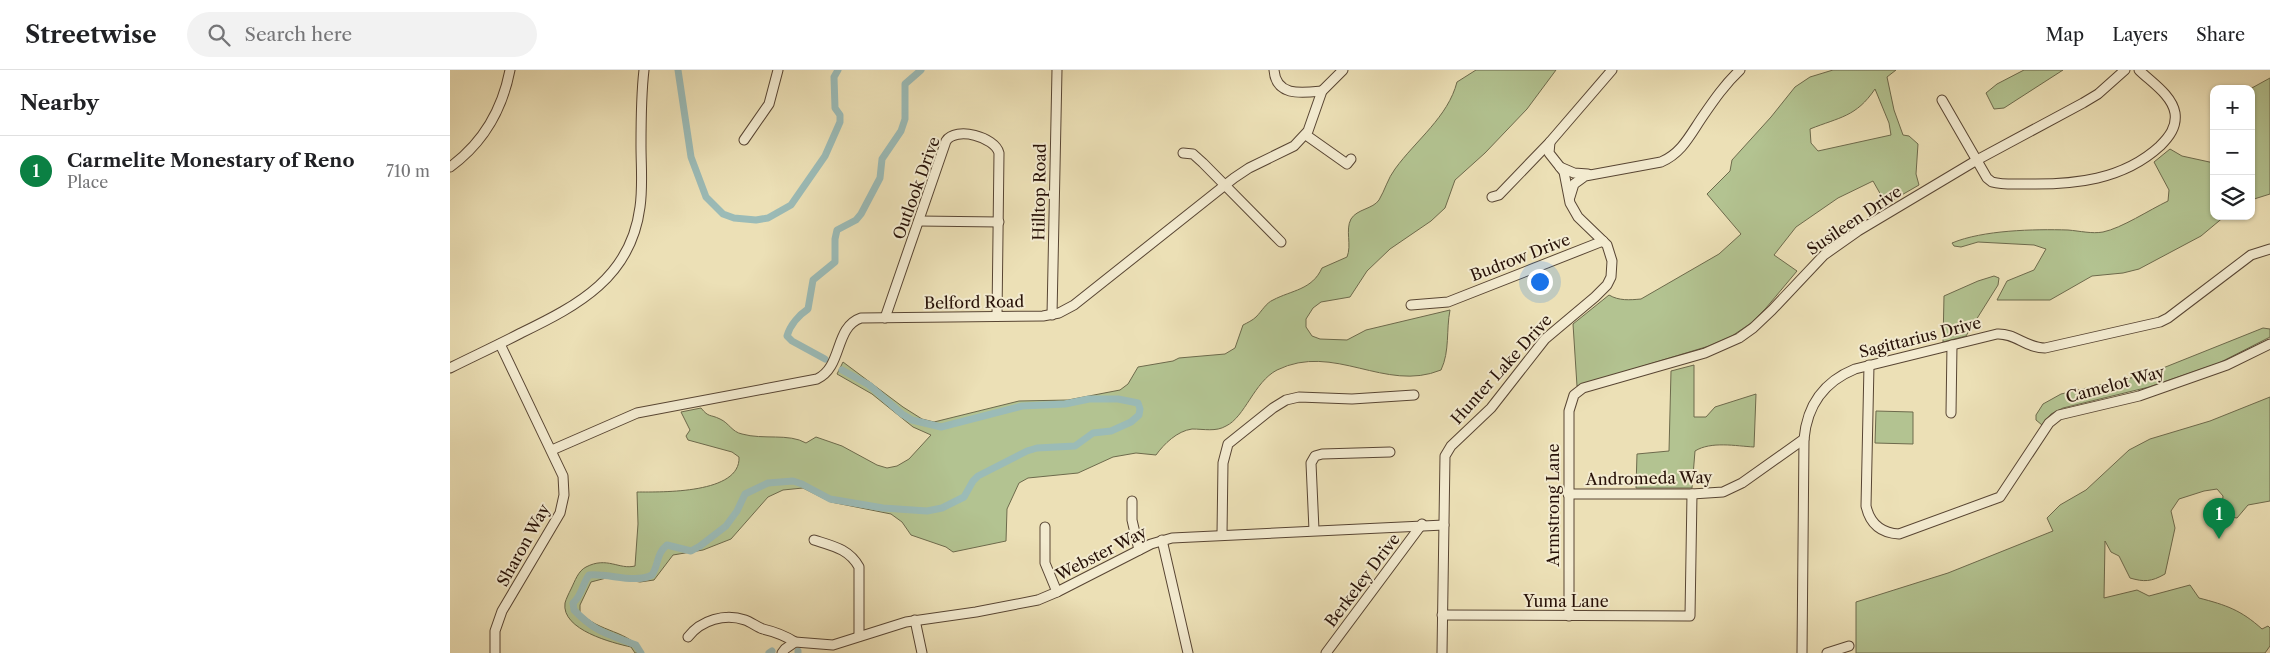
<!DOCTYPE html>
<meta charset="utf-8">
<style>
:root{--surface:#fff;--page:#f2f2f2;--text:#202124;--muted:#757577;--line:#e0e0e0;--accent:#0b8043}
body{margin:0;font-family:"Libre Caslon Text",serif;background:var(--page);color:var(--text)}
.controls{position:absolute;right:15px;top:15px;display:grid;overflow:hidden;border-radius:10px;box-shadow:0 1px 4px #0004}
.controls button{width:45px;height:45px;display:grid;place-items:center;padding:0;border:0;border-bottom:1px solid var(--line);background:var(--surface);color:var(--text);font:25px sans-serif}
.you{position:absolute;left:1089px;top:211px;width:18px;height:18px;margin:-12px;border:4px solid #fff;border-radius:50%;background:#1a73e8;box-shadow:0 0 0 8px #1a73e833}
.badge{display:grid;place-items:center;width:32px;height:32px;border-radius:50%;background:var(--accent);color:#fff;font-size:16px;font-weight:700}
.pin{position:absolute;translate:-50% -41px;filter:drop-shadow(0 1px 2px #0008)}
.pin::after{content:'';position:absolute;top:26px;width:18px;height:15px;background:inherit;clip-path:polygon(0 0,100% 0,50% 100%)}
.list{margin:0;padding:0;list-style:none}
h2{display:flex;justify-content:space-between;align-items:center;height:65px;margin:0;padding:0 20px;font-size:21px}
h2 small{font-size:16px;font-weight:400;color:var(--muted)}
.list li{display:grid;grid-template-columns:32px 1fr auto;gap:15px;align-items:center;box-sizing:border-box;height:70px;padding:0 20px;border-top:1px solid var(--line)}
.list b{display:block;font-size:19px;white-space:nowrap}
.list p{margin:0;font-size:16px;white-space:nowrap;color:var(--muted)}
.list em{font-size:16px;font-style:normal;color:var(--muted)}
.icon{flex:none;width:28px;height:28px;fill:none;stroke:currentColor;stroke-width:2;stroke-linecap:round;stroke-linejoin:round}
.map{position:relative;flex:none;width:1820px;height:583px;overflow:hidden}
header{display:flex;align-items:center;gap:30px;box-sizing:border-box;height:70px;padding:0 25px;background:var(--surface);border-bottom:1px solid var(--line)}
header strong{font-size:24px}
nav{display:flex;gap:28px;margin-inline-start:auto;font-size:18px}
.search{width:350px;height:45px;background:var(--page);display:flex;align-items:center;gap:12px;box-sizing:border-box;padding:0 18px;border-radius:28px;color:var(--muted);font-size:19px}
main{display:flex}
aside{flex:1;background:var(--surface)}
.map>svg:first-child{display:block}
.green{fill:#b3c391;stroke:#6d6a4c;fill-rule:evenodd}
.lines{fill:none;stroke-linecap:round;stroke-linejoin:round}
.canal{stroke:#9bbbb7;stroke-width:7}
.minor-casing{stroke:#584533;stroke-width:11}
.minor{stroke:#f3ebd0;stroke-width:9}
.labels{text-anchor:middle;dominant-baseline:central;stroke-width:4;stroke-linejoin:round;paint-order:stroke}
.street-label{font-size:16px;fill:#271107;stroke:#f3ebd0}
</style>
<header>
<strong>Streetwise</strong>
<div class="search"><svg class="icon" aria-label="search" viewBox="0 0 24 24"><circle cx="10" cy="10" r="6"/><path d="M15 15l6 6"/></svg>Search here</div>
<nav><a>Map</a><a>Layers</a><a>Share</a></nav>
</header>
<main>
<aside>
<h2>Nearby<small></small></h2>
<ul class="list">
<li><span class="badge">1</span><div><b>Carmelite Monestary of Reno</b><p>Place</p></div><em>710 m</em></li>
</ul>
</aside>
<div class="map">
<svg width="1820" height="583" viewBox="0 0 1820 583">
<rect width="100%" height="100%" fill="#ece0b6"/>
<filter id="stains"><feTurbulence type="fractalNoise" baseFrequency=".004" numOctaves="4"/><feColorMatrix values="0 0 0 0 .2 0 0 0 0 .09 0 0 0 0 .02 0 0 0 .5 -.17"/></filter>
<radialGradient id="worn" r=".72"><stop offset=".6" stop-color="#630" stop-opacity="0"/><stop offset="1" stop-color="#630" stop-opacity=".3"/></radialGradient>
<!-- green -->
<g class="green">
<path d="M 1026,0 L 1106,0 L 1077,39 L 1035,83 L 1005,110 L 995,138 L 981,151 L 940,179 L 917,201 L 900,227 L 871,232 L 863,238 L 856,249 L 856,257 L 862,266 L 870,269 L 897,270 L 916,260 L 1000,240 C 996,260 1000,281 991,300 C 935,323 884,272 827,300 C 804,312 795,347 776,356 C 766,362 754,359 742,359 C 727,361 714,374 706,385 L 686,383 L 663,387 L 628,403 L 578,408 L 569,413 L 557,439 L 556,471 L 503,482 L 496,477 L 461,465 L 452,452 L 441,444 L 381,432 L 353,418 L 333,420 L 318,427 L 281,469 L 253,480 L 223,485 L 204,510 L 190,512 L 160,507 L 141,512 L 130,535 L 130,542 C 148,563 181,560 192,583 L 185,583 L 181,577 C 163,573 111,560 115,533 C 116,529 119,523 121,519 C 125,511 128,501 136,497 C 157,486 169,500 185,496 L 188,454 L 187,422 C 212,422 291,424 289,387 L 282,382 L 238,370 L 236,366 L 240,360 L 231,342 L 251,338 C 259,348 260,344 270,349 C 279,353 282,362 292,364 C 313,370 339,363 356,373 L 366,367 L 392,376 L 427,395 L 437,398 L 447,396 L 459,389 L 481,365 L 463,357 L 422,324 L 387,304 L 393,292 L 453,337 L 472,349 L 484,352 L 569,331 L 618,330 L 670,320 L 678,314 L 688,297 L 723,291 L 729,288 L 775,284 L 785,278 L 793,255 C 797,253 803,250 806,247 C 812,241 816,233 823,230 C 842,220 862,220 872,198 L 897,187 C 902,175 895,160 901,149 C 907,139 923,139 929,130 C 935,120 938,108 945,99 C 966,70 998,47 1007,12 Z"/>
<path d="M 1383,0 L 1446,0 L 1437,7 L 1444,40 L 1453,65 L 1459,66 L 1468,74 L 1466,104 L 1469,115 L 1436,134 L 1423,111 L 1388,128 L 1346,157 L 1324,185 L 1347,201 L 1316,238 L 1301,253 L 1282,266 L 1259,276 L 1127,316 L 1123,254 L 1159,225 C 1169,231 1180,230 1191,229 L 1269,184 L 1291,164 L 1257,124 L 1280,101 L 1282,90 L 1321,47 L 1345,17 L 1360,7 ZM 1425,19 L 1439,53 L 1441,65 L 1368,81 L 1361,73 L 1360,59 C 1390,47 1406,47 1425,19 Z"/>
<path d="M 1574,0 L 1613,0 L 1554,38 L 1544,39 L 1536,23 L 1547,14 Z"/>
<path d="M 1820,8 L 1820,124 L 1801,130 L 1800,19 Z"/>
<path d="M 1720,79 L 1732,86 L 1764,93 L 1764,146 L 1775,146 L 1751,166 L 1689,199 L 1673,203 L 1642,206 L 1600,230 L 1547,230 L 1557,211 L 1584,200 L 1596,179 L 1584,175 L 1528,172 L 1511,177 L 1504,176 L 1502,173 C 1533,160 1584,159 1618,160 C 1630,161 1642,164 1653,162 C 1672,158 1699,140 1718,131 L 1719,120 L 1704,92 Z"/>
<path d="M 1544,206 L 1549,208 L 1548,215 L 1516,266 L 1493,272 L 1494,226 L 1528,211 Z"/>
<path d="M 1813,258 L 1820,259 L 1820,267 L 1769,293 L 1699,317 L 1613,338 L 1601,344 L 1592,355 L 1586,350 L 1586,345 L 1593,334 L 1611,324 L 1698,304 Z"/>
<path d="M 1244,295 L 1244,347 L 1256,347 L 1265,337 L 1306,324 L 1304,377 C 1286,376 1261,371 1245,381 L 1242,418 L 1186,418 L 1187,384 L 1219,381 L 1221,301 Z"/>
<path d="M 1820,327 L 1820,431 L 1798,435 L 1787,448 L 1781,447 L 1772,438 L 1773,426 L 1767,419 L 1754,421 L 1729,429 L 1721,441 L 1725,458 L 1715,504 C 1701,512 1694,512 1680,508 L 1669,486 L 1661,482 L 1655,471 L 1654,528 L 1687,520 L 1699,526 L 1740,515 L 1749,528 C 1776,535 1791,540 1812,559 L 1818,556 L 1820,558 L 1820,576 L 1815,583 L 1406,583 L 1406,532 L 1498,503 L 1603,461 L 1597,448 L 1610,435 L 1636,420 L 1679,380 L 1700,369 L 1760,351 Z"/>
<path d="M 1426,341 L 1463,342 L 1463,374 L 1425,373 Z"/>
</g>
<g class="lines">
<!-- canal -->
<g class="canal">
<path d="M 228,0 L 241,87 L 256,127 L 273,144 L 284,148 L 306,150 L 318,148 L 341,135 L 375,86 L 390,52 L 390,45 L 385,38 L 384,7 L 388,0"/>
<path d="M 375,289 L 342,271 L 337,266 C 340,255 349,245 358,239 L 363,210 L 385,192 L 385,169 L 387,160 L 406,150 L 411,144 L 430,108 L 432,89 L 451,61 L 455,49 L 455,14 L 471,0"/>
<path d="M 348,581 L 348,583"/>
<path d="M 191,583 L 186,575 C 158,564 146,563 124,540 L 123,533 C 132,526 132,514 139,505 C 159,503 184,514 202,505 C 209,494 206,484 217,475 L 241,481 L 250,476 L 276,456 L 287,441 L 295,424 L 318,413 L 343,411 L 352,414 L 380,429 L 433,438 L 477,441 L 492,438 L 514,427 L 523,411 L 528,406 L 577,381 L 587,378 L 625,376 L 643,363 L 661,361 L 681,352 L 689,345 L 690,339 L 688,333 L 668,329 L 639,329 L 615,334 L 572,336 L 491,357 L 462,350 L 452,344 L 419,315 L 392,300"/>
<path d="M 319,583 L 322,581"/>
</g>
<!-- minor casing -->
<g class="minor-casing">
<g id="minor">
<path d="M 824,0 C 826,27 852,23 872,21"/>
<path d="M 1492,30 L 1537,108 L 1542,112 C 1553,115 1565,114 1576,114 C 1624,115 1673,110 1710,76 C 1719,67 1727,57 1725,43 C 1722,25 1701,12 1689,0"/>
<path d="M 856,65 L 897,94 L 901,89"/>
<path d="M 294,70 L 319,34 L 328,0"/>
<path d="M 733,83 L 743,84 L 753,93 L 831,172"/>
<path d="M 0,97 C 33,73 52,41 60,0"/>
<path d="M 1110,97 L 1124,103 L 1138,104"/>
<path d="M 1042,127 L 1049,125 L 1100,72 L 1162,0"/>
<path d="M 1120,127 L 1124,114 L 1135,106 L 1211,92 C 1232,83 1240,65 1253,46 C 1264,30 1275,14 1290,0"/>
<path d="M 469,151 L 549,152"/>
<path d="M 961,235 L 998,232 L 1153,171"/>
<path d="M 602,245 L 607,0"/>
<path d="M 435,248 L 496,71 C 506,56 545,67 549,83 L 547,246"/>
<path d="M 1419,295 L 1416,436 C 1420,454 1431,463 1449,464 L 1550,427 L 1599,353 L 1609,345 L 1689,326 L 1777,295 L 1820,274"/>
<path d="M 0,298 C 24,286 48,275 71,263 C 129,235 181,207 190,137 C 193,116 191,96 191,76 C 191,50 191,25 194,0"/>
<path d="M 1501,343 L 1502,275"/>
<path d="M 102,380 L 187,343 L 367,309 C 393,297 384,257 411,248 L 593,246 L 609,243 L 624,235 L 784,108 L 799,98 L 844,76 L 858,61 L 872,21 L 893,0"/>
<path d="M 1118,424 L 1242,424 L 1273,422 L 1292,413 L 1354,369"/>
<path d="M 682,431 L 682,450 L 689,480"/>
<path d="M 595,457 L 595,493 L 607,522"/>
<path d="M 864,460 L 861,393 L 865,386 L 872,384 L 940,382"/>
<path d="M 772,464 L 773,393 L 778,374 L 823,338 L 836,330 L 849,327 L 902,329 L 964,325"/>
<path d="M 364,470 C 383,476 399,479 409,497 L 409,566"/>
<path d="M 712,470 L 738,583"/>
<path d="M 992,545 L 1240,546 L 1242,424"/>
<path d="M 1119,546 L 1119,341 L 1124,325 L 1133,318 L 1255,283 L 1289,268 L 1303,258 L 1322,240 L 1374,185 L 1408,161 L 1527,90 L 1633,33 L 1648,24 L 1675,0"/>
<path d="M 465,550 L 472,583"/>
<path d="M 238,567 C 251,550 275,543 295,550 C 301,552 307,557 313,559 C 326,562 334,565 345,572"/>
<path d="M 45,583 L 45,561 L 52,541 L 110,443 L 114,425 L 113,406 L 50,274"/>
<path d="M 332,583 L 335,579 L 345,572 L 383,575 L 456,552 L 526,542 L 588,530 L 607,522 L 701,474 L 722,468 L 994,455"/>
<path d="M 876,583 L 972,454"/>
<path d="M 992,583 L 995,386 L 1001,376 L 1041,338 L 1095,269 L 1145,227 L 1157,215 L 1161,207 L 1162,191 L 1157,175 L 1128,147 L 1120,133 L 1114,102 L 1099,83 L 1100,72"/>
<path d="M 1352,583 L 1354,369 C 1357,336 1373,312 1405,299 L 1547,264 C 1565,263 1576,278 1595,278 L 1710,252 L 1718,248 L 1801,185 L 1820,179"/>
<path d="M 1377,583 L 1399,576"/>
</g>
</g>
<!-- minor -->
<use href="#minor" class="minor"/>
</g>
<g class="labels">
<!-- street labels -->
<g class="street-label">
<text transform="translate(466 118) rotate(-70)">Outlook Drive</text>
<text transform="translate(589 122) rotate(-89)">Hilltop Road</text>
<text transform="translate(1404 150) rotate(-34)">Susileen Drive</text>
<text transform="translate(1070 187) rotate(-21)">Budrow Drive</text>
<text transform="translate(524 232) rotate(-1)">Belford Road</text>
<text transform="translate(1470 267) rotate(-14)">Sagittarius Drive</text>
<text transform="translate(1051 299) rotate(-48)">Hunter Lake Drive</text>
<text transform="translate(1665 314) rotate(-15)">Camelot Way</text>
<text transform="translate(1199 408) rotate(-1)">Andromeda Way</text>
<text transform="translate(1103 435) rotate(-90)">Armstrong Lane</text>
<text transform="translate(73 475) rotate(-61)">Sharon Way</text>
<text transform="translate(651 483) rotate(-27)">Webster Way</text>
<text transform="translate(912 510) rotate(-53)">Berkeley Drive</text>
<text x="1116" y="531">Yuma Lane</text>
</g>
</g>
<rect width="100%" height="100%" filter="url(#stains)"/>
<rect width="100%" height="100%" fill="url(#worn)"/>
</svg>
<div class="controls">
<button>+</button>
<button>−</button>
<button><svg class="icon" aria-label="layers" viewBox="0 0 24 24"><path d="M12 4l9 5-9 5-9-5zM3 14l9 5 9-5"/></svg></button>
</div>
<div class="you"></div>
<div class="pin badge" style="left:1769px;top:469px">1</div>
</div>
</main>
